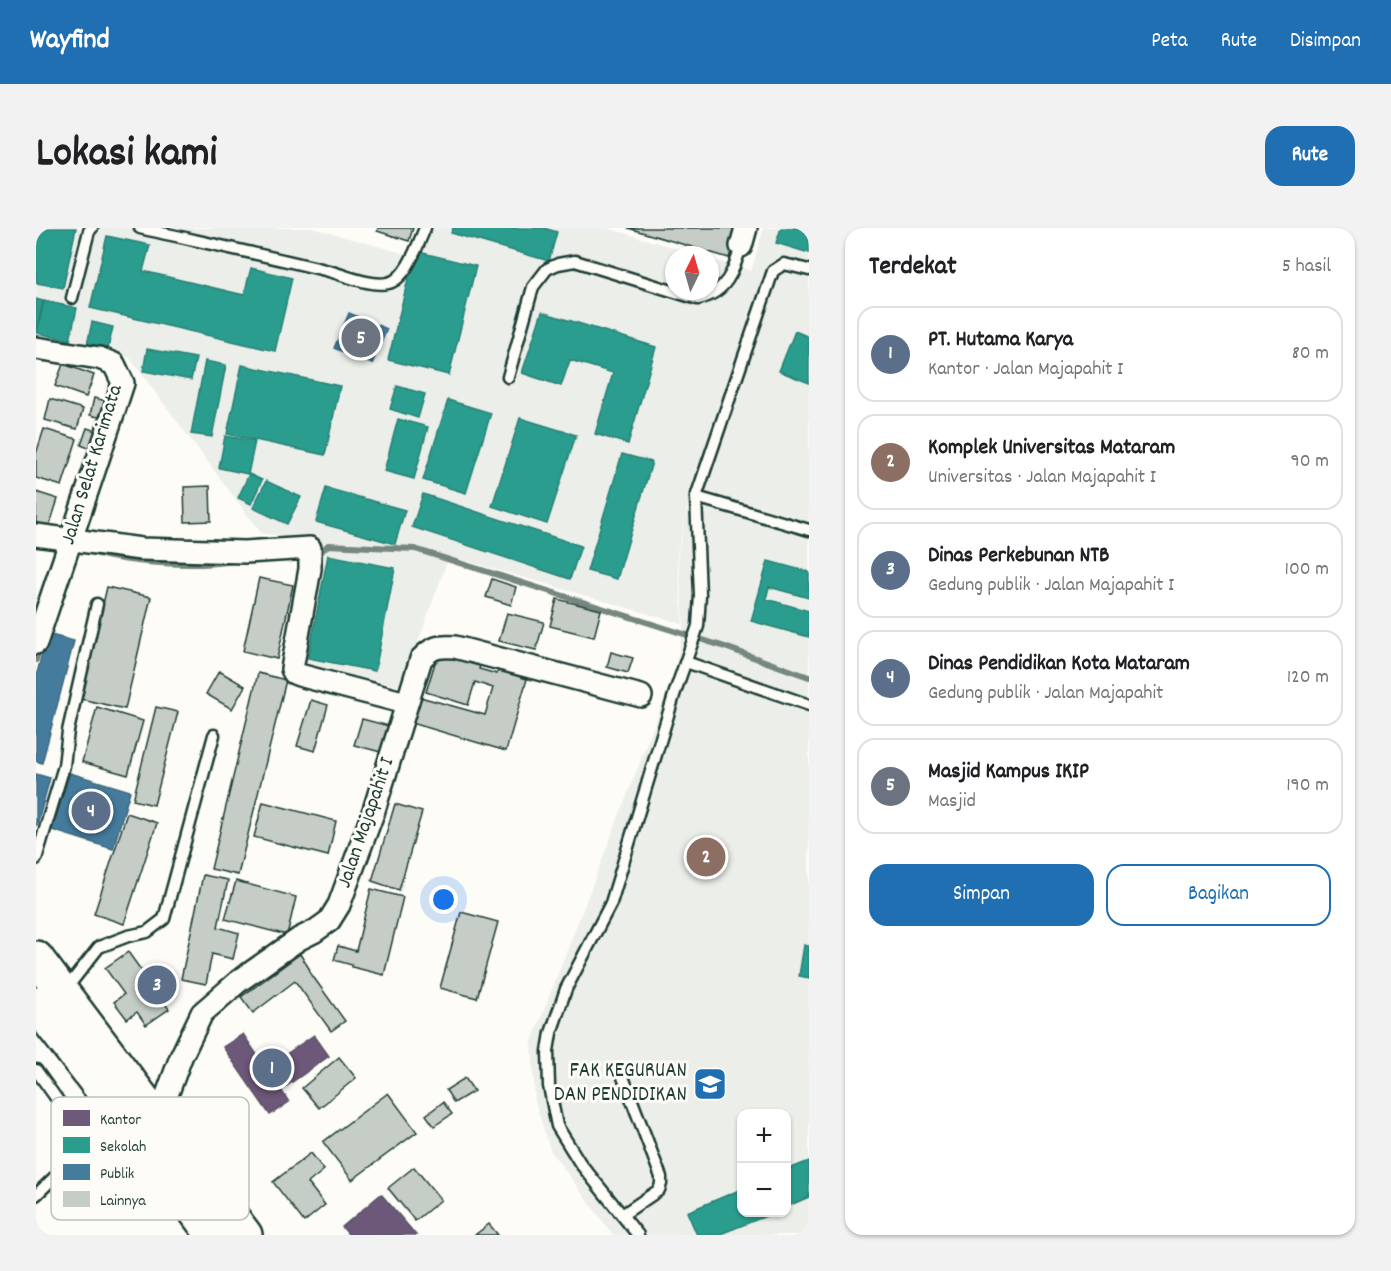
<!DOCTYPE html>
<html lang="id">
<meta charset="utf-8">
<style>
:root{--surface:#fff;--page:#f2f2f2;--text:#202124;--muted:#757577;--line:#e0e0e0;--accent:#1f6fb2}
body{margin:0;font-family:Dekko,sans-serif;background:var(--page);color:var(--text)}
.controls{position:absolute;right:18px;bottom:18px;display:grid;overflow:hidden;border-radius:12px;box-shadow:0 2px 4px #0004}
.controls button{width:54px;height:54px;display:grid;place-items:center;padding:0;border:0;border-bottom:2px solid var(--line);background:var(--surface);color:var(--text);font:30px sans-serif}
.compass{position:absolute;left:629px;top:18px;width:54px;height:54px;border-radius:50%;background:var(--surface);box-shadow:0 2px 4px #0004;rotate:5deg}
.you{position:absolute;left:408px;top:672px;width:21px;height:21px;margin:-15px;border:4px solid #fff;border-radius:50%;background:#1a73e8;box-shadow:0 0 0 9px #1a73e833}
.badge{display:grid;place-items:center;width:39px;height:39px;border-radius:50%;background:var(--accent);color:#fff;font-size:20px;font-weight:700}
.pin{position:absolute;translate:-50% -50%;border:3px solid #fff;box-shadow:0 2px 6px #0006}
.list{margin:0;padding:0;list-style:none}
h2{display:flex;justify-content:space-between;align-items:center;height:78px;margin:0;padding:0 24px;font-size:26px}
h2 small{font-size:20px;font-weight:400;color:var(--muted)}
.list li{display:grid;grid-template-columns:39px 1fr auto;gap:18px;align-items:center;box-sizing:border-box;height:96px;margin:0 12px 12px;padding:0 12px;border:2px solid var(--line);border-radius:18px}
.list b{display:block;font-size:22px;white-space:nowrap}
.list p{margin:0;font-size:20px;white-space:nowrap;color:var(--muted)}
.list em{font-size:20px;font-style:normal;color:var(--muted)}
.actions{display:flex;gap:12px;padding:18px 24px}
.actions a{flex:1;padding:14px 0;border:2px solid var(--accent);border-radius:18px;text-align:center;font-size:21px;color:var(--accent)}
.actions .main{background:var(--accent);color:#fff}
.map{position:relative;flex:none;width:773px;height:1007px;overflow:hidden;border-radius:18px}
header{display:flex;align-items:center;gap:36px;box-sizing:border-box;height:84px;padding:0 30px;background:var(--accent);color:#fff}
header strong{font-size:28px}
nav{display:flex;gap:33px;margin-inline-start:auto;font-size:21px}
.intro{display:flex;align-items:center;justify-content:space-between;box-sizing:border-box;height:144px;padding:0 36px}
h1{margin:0;font-size:42px}
.button{padding:15px 27px;border-radius:18px;background:var(--accent);color:#fff;font-size:21px;font-weight:700}
main{display:flex;gap:36px;padding:0 36px}
aside{flex:1;background:var(--surface);border-radius:18px;box-shadow:0 2px 4px #0004}
.map>svg:first-child{display:block}
.built{fill:#eceee9;fill-rule:evenodd}
.offices{fill:#6d597a;stroke:#565165;stroke-width:1.5}
.schools{fill:#2a9d8f;stroke:#278074;stroke-width:1.5}
.public{fill:#457b9d;stroke:#3a687e;stroke-width:1.5}
.lines{fill:none;stroke-linecap:round;stroke-linejoin:round}
.stream{stroke:#75877f;stroke-width:6}
.building{fill:#c6cdc7;stroke:#1f3d34;stroke-width:1.5}
.service-casing{stroke:#1f3d34;stroke-width:15}
.minor-casing{stroke:#1f3d34;stroke-width:26}
.primary-casing{stroke:#1f3d34;stroke-width:38}
.service{stroke:#fdfcf7;stroke-width:10}
.minor{stroke:#fdfcf7;stroke-width:21}
.primary{stroke:#fdfcf7;stroke-width:33}
.labels{text-anchor:middle;dominant-baseline:central;stroke-width:6;stroke-linejoin:round;paint-order:stroke}
.street-label{font-size:21px;fill:#1f3d34;stroke:#fdfcf7}
.poi-label{font-size:21px;fill:#1f3d34;stroke:#fdfcf7;text-anchor:end}
.key{fill:#fdfcf7;stroke:#bac3bc;stroke-width:1.5}
.key-label{font-size:16px;fill:#1f3d34}
</style>
<header>
<strong>Wayfind</strong>
<nav><a>Peta</a><a>Rute</a><a>Disimpan</a></nav>
</header>
<div class="intro"><h1>Lokasi kami</h1><a class="button">Rute</a></div>
<main>
<div class="map">
<svg width="773" height="1007" viewBox="0 0 773 1007">
<rect width="100%" height="100%" fill="#fdfcf7"/>
<filter id="ink" filterUnits="userSpaceOnUse"><feTurbulence type="fractalNoise" baseFrequency=".0167" numOctaves="2"/><feDisplacementMap in="SourceGraphic" scale="12" xChannelSelector="R" yChannelSelector="G"/><feConvolveMatrix kernelMatrix="1 2 1 2 8 2 1 2 1" color-interpolation-filters="sRGB"/></filter>
<g filter="url(#ink)">
<!-- built -->
<path class="built" d="M 0,0 L 276,0 L 381,29 L 392,0 L 571,0 L 662,27 L 638,27 L 638,63 L 674,63 L 674,31 L 715,43 L 728,0 L 773,0 L 773,1007 L 577,1007 L 514,922 L 499,873 L 496,813 L 638,446 L 648,396 L 642,326 L 660,236 L 641,326 L 647,396 L 413,328 L 366,459 L 264,435 L 287,316 L 225,305 L 93,129 L 0,109 ZM 706,886 L 750,886 L 750,984 L 706,984 Z"/>
<!-- offices -->
<g class="offices">
<path d="M 207,806 L 230,840 L 278,807 L 293,828 L 245,862 L 253,874 L 234,887 L 187,819 Z"/>
<path d="M 345,966 L 380,1007 L 313,1007 L 306,999 Z"/>
</g>
<!-- schools -->
<g class="schools">
<path d="M 0,0 L 40,0 L 27,60 L 0,55 Z"/>
<path d="M 417,0 L 508,0 L 521,4 L 513,33 L 415,5 Z"/>
<path d="M 745,0 L 773,0 L 773,25 L 740,15 Z"/>
<path d="M 71,8 L 114,17 L 107,43 L 208,67 L 215,40 L 256,50 L 239,123 L 54,80 Z"/>
<path d="M 379,23 L 440,38 L 413,147 L 352,132 Z"/>
<path d="M 0,71 L 7,73 L 0,105 Z"/>
<path d="M 8,73 L 41,80 L 34,112 L 1,105 Z"/>
<path d="M 506,84 L 620,119 L 592,216 L 559,206 L 577,145 L 534,132 L 525,158 L 486,145 Z"/>
<path d="M 56,94 L 77,99 L 72,121 L 51,117 Z"/>
<path d="M 759,103 L 773,109 L 773,155 L 743,143 Z"/>
<path d="M 111,121 L 160,130 L 155,152 L 107,143 Z"/>
<path d="M 169,133 L 190,137 L 176,209 L 155,206 Z"/>
<path d="M 206,137 L 304,158 L 289,227 L 191,206 Z"/>
<path d="M 361,158 L 389,166 L 382,190 L 354,181 Z"/>
<path d="M 412,172 L 455,185 L 430,265 L 387,252 Z"/>
<path d="M 484,190 L 540,207 L 511,296 L 456,278 Z"/>
<path d="M 362,191 L 392,199 L 378,251 L 348,243 Z"/>
<path d="M 189,208 L 219,213 L 212,246 L 183,240 Z"/>
<path d="M 586,226 L 616,234 L 581,351 L 551,343 Z"/>
<path d="M 213,246 L 226,252 L 215,276 L 202,270 Z"/>
<path d="M 230,253 L 265,269 L 251,296 L 217,280 Z"/>
<path d="M 290,260 L 369,282 L 359,316 L 280,294 Z"/>
<path d="M 387,266 L 545,318 L 534,351 L 376,299 Z"/>
<path d="M 292,327 L 359,340 L 339,443 L 272,430 Z"/>
<path d="M 732,333 L 773,344 L 773,370 L 733,359 L 730,371 L 773,383 L 773,409 L 715,393 Z"/>
<path d="M 768,717 L 773,718 L 773,750 L 763,748 Z"/>
<path d="M 773,933 L 773,969 L 750,979 L 750,942 Z"/>
<path d="M 706,961 L 706,984 L 740,984 L 682,1007 L 661,1007 L 651,984 Z"/>
</g>
<!-- public -->
<g class="public">
<path d="M 313,85 L 351,101 L 336,136 L 298,120 Z"/>
<path d="M 11,406 L 38,413 L 6,535 L 0,533 L 0,449 Z"/>
<path d="M 34,545 L 94,563 L 77,621 L 16,602 Z"/>
<path d="M 0,546 L 14,550 L 1,597 L 0,597 Z"/>
</g>
<g class="lines">
<!-- stream -->
<g class="stream">
<path d="M 52,323 C 89,336 160,339 199,333"/>
<path d="M 280,329 L 292,317 L 379,321 L 686,418 L 773,449"/>
<path d="M 0,432 L 4,418"/>
</g>
</g>
<!-- building -->
<g class="building">
<path d="M 342,0 L 377,0 L 373,13 L 341,3 Z"/>
<path d="M 592,0 L 702,0 L 693,30 Z"/>
<path d="M 27,136 L 58,147 L 50,169 L 19,158 Z"/>
<path d="M 58,170 L 75,174 L 70,191 L 54,187 Z"/>
<path d="M 14,171 L 47,181 L 41,201 L 9,192 Z"/>
<path d="M 51,200 L 69,206 L 63,224 L 45,217 Z"/>
<path d="M 8,201 L 41,211 L 26,258 L 0,250 L 0,226 Z"/>
<path d="M 174,258 L 175,293 L 149,294 L 148,259 Z"/>
<path d="M 0,264 L 22,271 L 13,299 L 0,295 Z"/>
<path d="M 223,350 L 257,357 L 241,431 L 207,423 Z"/>
<path d="M 456,351 L 480,359 L 475,377 L 450,369 Z"/>
<path d="M 71,359 L 115,369 L 89,481 L 45,471 Z"/>
<path d="M 521,371 L 565,382 L 558,409 L 514,398 Z"/>
<path d="M 471,385 L 508,394 L 500,422 L 463,413 Z"/>
<path d="M 575,424 L 597,430 L 592,445 L 571,439 Z"/>
<path d="M 402,425 L 444,438 L 443,441 L 461,446 L 462,442 L 491,451 L 470,523 L 376,495 L 384,469 L 449,487 L 457,460 L 439,454 L 432,477 L 390,464 Z"/>
<path d="M 183,443 L 209,458 L 196,481 L 170,466 Z"/>
<path d="M 222,445 L 250,452 L 202,647 L 175,641 Z"/>
<path d="M 275,472 L 292,477 L 279,523 L 261,518 Z"/>
<path d="M 61,479 L 107,493 L 92,547 L 46,534 Z"/>
<path d="M 120,479 L 142,484 L 118,577 L 97,572 Z"/>
<path d="M 326,491 L 353,498 L 345,524 L 318,517 Z"/>
<path d="M 227,574 L 300,593 L 292,628 L 218,609 Z"/>
<path d="M 359,576 L 386,584 L 363,662 L 336,653 Z"/>
<path d="M 91,585 L 121,595 L 88,696 L 58,686 Z"/>
<path d="M 167,647 L 192,652 L 182,699 L 203,705 L 197,731 L 176,726 L 170,756 L 145,751 Z"/>
<path d="M 200,653 L 260,669 L 251,707 L 189,691 Z"/>
<path d="M 335,661 L 367,669 L 348,747 L 316,739 L 316,737 L 298,732 L 302,718 L 320,723 Z"/>
<path d="M 425,684 L 462,694 L 441,770 L 404,760 Z"/>
<path d="M 92,724 L 133,781 L 110,797 L 101,784 L 91,791 L 78,774 L 88,766 L 69,740 Z"/>
<path d="M 264,726 L 274,742 L 273,743 L 309,793 L 295,803 L 259,753 L 217,785 L 205,769 Z"/>
<path d="M 303,829 L 320,850 L 283,880 L 266,860 Z"/>
<path d="M 429,850 L 438,863 L 418,875 L 410,862 Z"/>
<path d="M 352,865 L 381,904 L 316,952 L 287,914 Z"/>
<path d="M 407,874 L 416,886 L 398,898 L 390,887 Z"/>
<path d="M 275,925 L 288,942 L 272,955 L 289,977 L 268,994 L 237,954 Z"/>
<path d="M 378,939 L 405,972 L 379,993 L 352,960 Z"/>
<path d="M 453,996 L 462,1007 L 439,1007 Z"/>
</g>
<g class="lines">
<!-- service casing -->
<g class="service-casing">
<g id="service">
<path d="M 104,0 C 166,14 228,27 289,42 C 306,46 334,59 352,55 C 370,52 382,16 389,0"/>
<path d="M 36,70 L 53,3 L 56,0"/>
<path d="M 472,149 L 497,59 L 511,41 L 522,36 L 539,33 L 662,71 C 690,65 698,43 705,18"/>
<path d="M 660,269 L 773,302"/>
<path d="M 650,434 L 773,477"/>
<path d="M 0,631 L 28,538 L 32,503 L 61,376"/>
<path d="M 30,761 L 63,719 L 92,708 L 111,704 L 128,691 L 178,507"/>
<path d="M 0,842 L 53,916"/>
<path d="M 0,967 L 53,916 L 84,891"/>
<path d="M 586,987 L 623,962 L 625,956 L 625,949 L 587,849"/>
<path d="M 602,1007 L 544,935 L 521,898 L 513,858 L 512,823 L 515,805 L 530,761 L 575,675 L 639,464 L 662,398 L 664,367 L 660,269 L 737,43 L 748,36 L 773,42"/>
</g>
</g>
<!-- minor casing -->
<g class="minor-casing">
<g id="minor">
<path d="M 705,18 L 710,0"/>
<path d="M 0,120 L 63,130 L 78,136 L 87,155 C 59,242 29,328 0,415"/>
<path d="M 0,307 L 105,321 L 209,324 L 274,320 L 274,341 L 256,441 L 258,445 L 263,447 L 370,475"/>
<path d="M 116,897 L 122,891 L 145,829 L 166,785 L 203,753 L 263,711 L 279,703 L 293,693 L 303,677 L 338,582 L 385,431 C 396,419 402,418 419,419 L 605,468"/>
</g>
</g>
<!-- primary casing -->
<g class="primary-casing">
<g id="primary">
<path d="M 0,730 L 209,1007"/>
<path d="M 0,776 L 143,961 L 177,1007"/>
</g>
</g>
<!-- service -->
<use href="#service" class="service"/>
<!-- minor -->
<use href="#minor" class="minor"/>
<!-- primary -->
<use href="#primary" class="primary"/>
</g>
</g>
<!-- icons -->
<defs>
<g id="university-square" transform="scale(1.725)"><rect x="-9" y="-9" width="18" height="18" rx="4" fill="#1f6fb2" stroke="#fdfcf7"/><path d="M0-5L7-2L0 1L-7-2ZM-4 1L0 2.5L4 1V4Q0 6-4 4Z" fill="#fff"/></g>
</defs>
<g fill-rule="evenodd">
<use href="#university-square" x="674" y="856"/>
</g>
<g class="labels">
<!-- street labels -->
<g class="street-label">
<text transform="translate(57 237) rotate(-73)">Jalan Selat Karimata</text>
<text transform="translate(331 595) rotate(-71)">Jalan Majapahit I</text>
</g>
<!-- poi labels -->
<g class="poi-label">
<text x="651" y="844">FAK KEGURUAN<tspan x="651" dy="24">DAN PENDIDIKAN</tspan></text>
</g>
</g>
<!-- legend -->
<rect x="15" y="869" width="198" height="123" rx="9" class="key"/>
<rect x="27" y="882" width="27" height="16" fill="#6d597a"/>
<rect x="27" y="909" width="27" height="16" fill="#2a9d8f"/>
<rect x="27" y="936" width="27" height="16" fill="#457b9d"/>
<rect x="27" y="963" width="27" height="16" fill="#c6cdc7"/>
<g class="key-label">
<text x="64" y="896">Kantor</text>
<text x="64" y="923">Sekolah</text>
<text x="64" y="950">Publik</text>
<text x="64" y="977">Lainnya</text>
</g>
</svg>
<div class="controls">
<button>+</button>
<button>−</button>
</div>
<svg class="compass" viewBox="-18 -18 36 36"><path d="M0-13l5 13h-10z" fill="#e53935"/><path d="M0 13l5-13h-10z" fill="#757577"/></svg>
<div class="you"></div>
<div class="pin badge" style="left:236px;top:840px;background:#5c6f8a">1</div>
<div class="pin badge" style="left:670px;top:629px;background:#8d6e63">2</div>
<div class="pin badge" style="left:121px;top:757px;background:#5c6f8a">3</div>
<div class="pin badge" style="left:55px;top:583px;background:#5c6f8a">4</div>
<div class="pin badge" style="left:325px;top:110px;background:#6b7280">5</div>
</div>
<aside>
<h2>Terdekat<small>5 hasil</small></h2>
<ul class="list">
<li><span class="badge" style="background:#5c6f8a">1</span><div><b>PT. Hutama Karya</b><p>Kantor · Jalan Majapahit I</p></div><em>80 m</em></li>
<li><span class="badge" style="background:#8d6e63">2</span><div><b>Komplek Universitas Mataram</b><p>Universitas · Jalan Majapahit I</p></div><em>90 m</em></li>
<li><span class="badge" style="background:#5c6f8a">3</span><div><b>Dinas Perkebunan NTB</b><p>Gedung publik · Jalan Majapahit I</p></div><em>100 m</em></li>
<li><span class="badge" style="background:#5c6f8a">4</span><div><b>Dinas Pendidikan Kota Mataram</b><p>Gedung publik · Jalan Majapahit</p></div><em>120 m</em></li>
<li><span class="badge" style="background:#6b7280">5</span><div><b>Masjid Kampus IKIP</b><p>Masjid</p></div><em>190 m</em></li>
</ul>
<div class="actions"><a class="main">Simpan</a><a>Bagikan</a></div>
</aside>
</main>
